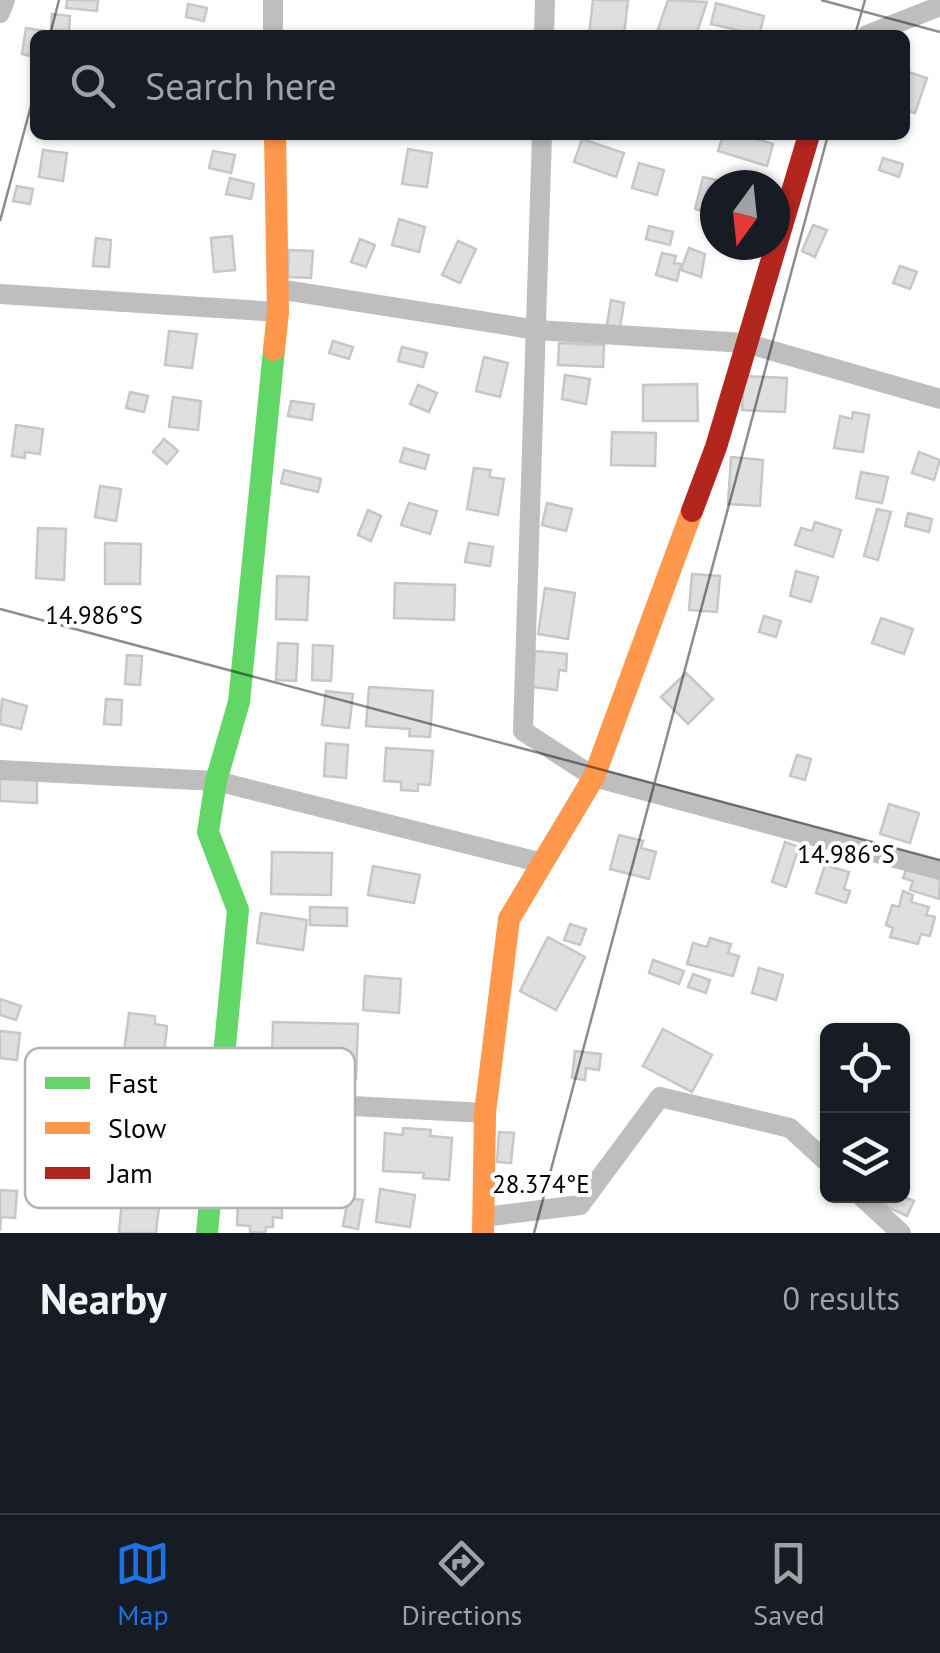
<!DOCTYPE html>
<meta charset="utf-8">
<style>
:root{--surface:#171b24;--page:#20242c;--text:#f1f3f6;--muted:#9ea1a6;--line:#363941;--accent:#1a73e8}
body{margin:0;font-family:"PT Sans",sans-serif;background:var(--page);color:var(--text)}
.controls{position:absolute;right:30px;bottom:30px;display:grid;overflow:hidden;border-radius:15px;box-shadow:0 2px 8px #0004}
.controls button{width:90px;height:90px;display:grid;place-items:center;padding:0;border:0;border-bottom:2px solid var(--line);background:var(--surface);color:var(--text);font:50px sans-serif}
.compass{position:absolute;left:700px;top:170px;width:90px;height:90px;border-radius:50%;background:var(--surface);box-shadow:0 2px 8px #0004;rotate:195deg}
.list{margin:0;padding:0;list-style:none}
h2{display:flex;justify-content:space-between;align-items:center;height:130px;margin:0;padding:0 40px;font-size:42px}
h2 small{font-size:32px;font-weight:400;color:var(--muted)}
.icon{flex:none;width:55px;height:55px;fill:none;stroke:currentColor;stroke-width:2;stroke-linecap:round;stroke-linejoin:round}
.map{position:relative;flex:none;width:940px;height:1233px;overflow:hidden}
.search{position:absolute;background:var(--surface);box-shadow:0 2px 8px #0004;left:30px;right:30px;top:30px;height:110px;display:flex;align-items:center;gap:25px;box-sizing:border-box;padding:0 35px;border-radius:15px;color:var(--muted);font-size:38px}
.sheet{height:280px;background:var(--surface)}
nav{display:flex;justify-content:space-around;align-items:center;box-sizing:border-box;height:140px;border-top:2px solid var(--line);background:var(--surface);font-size:28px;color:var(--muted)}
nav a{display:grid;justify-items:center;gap:5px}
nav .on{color:var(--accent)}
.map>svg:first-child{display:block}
.building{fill:#dfdfdf;stroke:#c7c7c7;stroke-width:2.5}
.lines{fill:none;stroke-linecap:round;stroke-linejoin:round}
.street{stroke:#bebebe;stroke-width:20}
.fast{stroke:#63d668;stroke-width:22}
.slow{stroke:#ff974d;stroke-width:22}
.jam{stroke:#b3261e;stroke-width:22}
.ticks{fill:none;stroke:#000;stroke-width:2.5;stroke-opacity:0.45}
.key{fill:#fff;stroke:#b2b2b2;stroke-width:2.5}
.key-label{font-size:28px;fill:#000}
.ticks-label{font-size:25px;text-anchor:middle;fill:#000;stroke:#fff;stroke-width:8;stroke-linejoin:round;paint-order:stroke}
</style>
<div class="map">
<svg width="940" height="1233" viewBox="0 0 940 1233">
<rect width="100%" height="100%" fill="#fff"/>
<!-- building -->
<g class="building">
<path d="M 67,0 L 98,0 L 97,11 L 66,8 Z"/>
<path d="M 593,0 L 628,0 L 624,35 L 589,35 Z"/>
<path d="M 668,0 L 707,2 L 696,35 L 656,35 Z"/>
<path d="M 716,3 L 764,16 L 759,35 L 711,24 Z"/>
<path d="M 188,4 L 207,8 L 204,21 L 186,17 Z"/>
<path d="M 52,14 L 70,16 L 69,31 L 51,30 Z"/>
<path d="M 26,28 L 51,32 L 51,35 L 35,35 L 35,57 L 22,54 Z"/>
<path d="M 905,71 L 927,78 L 915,113 L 905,110 Z"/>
<path d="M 723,135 L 744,135 L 773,144 L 767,166 L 718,151 Z"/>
<path d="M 582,139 L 624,153 L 616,177 L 574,162 Z"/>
<path d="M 408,149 L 432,153 L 427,187 L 402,184 Z"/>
<path d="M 43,150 L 67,153 L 63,181 L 39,177 Z"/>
<path d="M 213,151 L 235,155 L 231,173 L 209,168 Z"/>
<path d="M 883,158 L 903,164 L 899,177 L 879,170 Z"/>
<path d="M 639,163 L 664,170 L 657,195 L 632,188 Z"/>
<path d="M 703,177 L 720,181 L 715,185 L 711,214 L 695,209 Z"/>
<path d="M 230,178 L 254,184 L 251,199 L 226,194 Z"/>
<path d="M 17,186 L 33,189 L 30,204 L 13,201 Z"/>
<path d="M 399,219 L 425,227 L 419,252 L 392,245 Z"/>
<path d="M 813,225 L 827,230 L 815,257 L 802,251 Z"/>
<path d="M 649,226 L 673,232 L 670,245 L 646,239 Z"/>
<path d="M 232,236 L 235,270 L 214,272 L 211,238 Z"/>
<path d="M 96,238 L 111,240 L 109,267 L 93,266 Z"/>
<path d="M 360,239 L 375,245 L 366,267 L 351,262 Z"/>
<path d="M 458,241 L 476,249 L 460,283 L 442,275 Z"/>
<path d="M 689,248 L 705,254 L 701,277 L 681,270 Z"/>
<path d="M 289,250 L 313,251 L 311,278 L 288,277 Z"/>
<path d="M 662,253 L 676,256 L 674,263 L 681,264 L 677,281 L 656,275 Z"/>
<path d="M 900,266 L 917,272 L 910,289 L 893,283 Z"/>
<path d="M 611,300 L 624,303 L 620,327 L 607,325 Z"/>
<path d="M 169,331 L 197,334 L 192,368 L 165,365 Z"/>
<path d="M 333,341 L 353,347 L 349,359 L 329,353 Z"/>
<path d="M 559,343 L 604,345 L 603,367 L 558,365 Z"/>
<path d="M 402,347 L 427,353 L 423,367 L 398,361 Z"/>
<path d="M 484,357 L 508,363 L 500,397 L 476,391 Z"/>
<path d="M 565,375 L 590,379 L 586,404 L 562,399 Z"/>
<path d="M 744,376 L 787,378 L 785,412 L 742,410 Z"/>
<path d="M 697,384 L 698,421 L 643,421 L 643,385 Z"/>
<path d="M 418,385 L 437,393 L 429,412 L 410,404 Z"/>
<path d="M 130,392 L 148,396 L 144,412 L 126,408 Z"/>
<path d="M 173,397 L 201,401 L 198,430 L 169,427 Z"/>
<path d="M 291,401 L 314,404 L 312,420 L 288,416 Z"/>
<path d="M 853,412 L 869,415 L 863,452 L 834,448 L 840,416 L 852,419 Z"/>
<path d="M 16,425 L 43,429 L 40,454 L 25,452 L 25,458 L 12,456 Z"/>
<path d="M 612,432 L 656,433 L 655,466 L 611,465 Z"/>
<path d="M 164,439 L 178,451 L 167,464 L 153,452 Z"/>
<path d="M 404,448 L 429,455 L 425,469 L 400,462 Z"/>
<path d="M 919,452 L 940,460 L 934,480 L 912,473 Z"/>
<path d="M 731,457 L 763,460 L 760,506 L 728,504 Z"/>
<path d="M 474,468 L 491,470 L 489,477 L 504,479 L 498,515 L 467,509 Z"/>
<path d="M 284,470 L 321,479 L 318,492 L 281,483 Z"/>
<path d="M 861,472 L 888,477 L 882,503 L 856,498 Z"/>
<path d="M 100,486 L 121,489 L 116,521 L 95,517 Z"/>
<path d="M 409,503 L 437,511 L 430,534 L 401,525 Z"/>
<path d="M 547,503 L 572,509 L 566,531 L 542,525 Z"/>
<path d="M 877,509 L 891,512 L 878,560 L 864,556 Z"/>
<path d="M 368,510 L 381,516 L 371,541 L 358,535 Z"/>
<path d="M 908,513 L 932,519 L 929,532 L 905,526 Z"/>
<path d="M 815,522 L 841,530 L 833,557 L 795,545 L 801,528 L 812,531 Z"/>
<path d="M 38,528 L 66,529 L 64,580 L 36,578 Z"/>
<path d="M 105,543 L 141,544 L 140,584 L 105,584 Z"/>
<path d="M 469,543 L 493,547 L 490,566 L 465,562 Z"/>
<path d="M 796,571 L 818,577 L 811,602 L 790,596 Z"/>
<path d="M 692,574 L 720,576 L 717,612 L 689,610 Z"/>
<path d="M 277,576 L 309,577 L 307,620 L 276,619 Z"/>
<path d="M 395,583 L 455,585 L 454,620 L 394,618 Z"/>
<path d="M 545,588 L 575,593 L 568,639 L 538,634 Z"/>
<path d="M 764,616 L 781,621 L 776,637 L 759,632 Z"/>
<path d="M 881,618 L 913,629 L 904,654 L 872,643 Z"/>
<path d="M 278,643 L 298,644 L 296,681 L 276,680 Z"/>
<path d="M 313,645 L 333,646 L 331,681 L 312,680 Z"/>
<path d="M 535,651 L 567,654 L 566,671 L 559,670 L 557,690 L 532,687 Z"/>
<path d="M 127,655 L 142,656 L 140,685 L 125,684 Z"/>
<path d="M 686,673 L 713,699 L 688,724 L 661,697 Z"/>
<path d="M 369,687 L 433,691 L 430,737 L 409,736 L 410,729 L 366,726 Z"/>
<path d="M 326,691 L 353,694 L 349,728 L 322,725 Z"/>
<path d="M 2,699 L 27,706 L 21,729 L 0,724 Z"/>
<path d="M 106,699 L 122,700 L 121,725 L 104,724 Z"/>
<path d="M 326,743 L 348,745 L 346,778 L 324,776 Z"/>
<path d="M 386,748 L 433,751 L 430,785 L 418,784 L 418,791 L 401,790 L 401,782 L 384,781 Z"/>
<path d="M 797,755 L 811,759 L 805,780 L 790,776 Z"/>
<path d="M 0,778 L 37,780 L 37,803 L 0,801 Z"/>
<path d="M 889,804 L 919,813 L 910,843 L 880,834 Z"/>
<path d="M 619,835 L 643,841 L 641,848 L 656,852 L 649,879 L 610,869 Z"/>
<path d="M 785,842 L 799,847 L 786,887 L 772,882 Z"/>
<path d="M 272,852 L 332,853 L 331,895 L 271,894 Z"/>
<path d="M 825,865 L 849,872 L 844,889 L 850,891 L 846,903 L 816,893 Z"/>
<path d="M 373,866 L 420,875 L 414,903 L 368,895 Z"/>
<path d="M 907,867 L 940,878 L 939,899 L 910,890 L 913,881 L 903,878 Z"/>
<path d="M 903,891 L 913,895 L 911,902 L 929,907 L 926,915 L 935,917 L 930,936 L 921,934 L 918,944 L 890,937 L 893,928 L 886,925 L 892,905 L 899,907 Z"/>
<path d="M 310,907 L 347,908 L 347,926 L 310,925 Z"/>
<path d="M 261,913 L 307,920 L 303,950 L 257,943 Z"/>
<path d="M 570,924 L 586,929 L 580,945 L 564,940 Z"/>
<path d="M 548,937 L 585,957 L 556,1010 L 520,991 Z"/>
<path d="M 710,938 L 731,944 L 728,953 L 739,956 L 733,976 L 687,964 L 693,943 L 707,947 Z"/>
<path d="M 653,960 L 684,971 L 679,984 L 649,973 Z"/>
<path d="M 759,968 L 783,975 L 776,1000 L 752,993 Z"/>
<path d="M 693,974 L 710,980 L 706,993 L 688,987 Z"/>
<path d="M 365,976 L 401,979 L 399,1013 L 363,1010 Z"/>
<path d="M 0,999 L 21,1006 L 16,1020 L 0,1015 Z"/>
<path d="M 129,1013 L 155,1016 L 155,1024 L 167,1026 L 164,1053 L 151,1052 L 150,1062 L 123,1059 Z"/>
<path d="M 273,1022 L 358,1024 L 356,1079 L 325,1078 L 325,1068 L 282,1067 L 283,1054 L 272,1054 Z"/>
<path d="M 663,1029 L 712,1055 L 692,1092 L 643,1066 Z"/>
<path d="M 0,1031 L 20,1033 L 17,1060 L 0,1058 Z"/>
<path d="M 575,1051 L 601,1054 L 599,1070 L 586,1068 L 585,1080 L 572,1078 Z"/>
<path d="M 403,1128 L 431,1130 L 430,1136 L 452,1138 L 449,1180 L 423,1178 L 424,1173 L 383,1171 L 385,1133 L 403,1135 Z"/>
<path d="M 499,1132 L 514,1133 L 511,1163 L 497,1162 Z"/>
<path d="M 246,1184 L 275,1185 L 275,1195 L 282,1196 L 282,1218 L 273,1217 L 273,1227 L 266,1227 L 265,1233 L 250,1232 L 250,1226 L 237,1225 L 238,1198 L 246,1199 Z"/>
<path d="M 123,1186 L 161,1190 L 156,1233 L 119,1233 Z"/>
<path d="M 380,1189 L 415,1195 L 410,1227 L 376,1222 Z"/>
<path d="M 0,1190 L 17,1191 L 15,1218 L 1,1217 L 0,1231 Z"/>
<path d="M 890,1196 L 901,1196 L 914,1201 L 907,1216 L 885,1206 Z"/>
<path d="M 348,1198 L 363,1200 L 358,1229 L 343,1226 Z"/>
</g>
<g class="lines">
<!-- street -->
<g class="street">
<path d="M 273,0 L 273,35"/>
<path d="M 0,13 L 5,0"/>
<path d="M 544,35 L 545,0"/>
<path d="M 867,35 L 940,6"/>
<path d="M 542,135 L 523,731 L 594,777 L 940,870"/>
<path d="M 278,289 L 537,330 L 745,343 L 940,399"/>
<path d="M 0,294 L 278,312"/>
<path d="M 0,770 L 216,781 L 543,863"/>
<path d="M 219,1099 L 485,1113"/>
<path d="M 861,1196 L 901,1233"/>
<path d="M 484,1217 L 580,1205 L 660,1097 L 790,1128 L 828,1163"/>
</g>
<!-- fast -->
<path class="fast" d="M 207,1233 L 238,910 L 208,832 L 216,781 L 239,702 L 274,350"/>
<!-- slow -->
<g class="slow">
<path d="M 274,350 L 278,312 L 275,135"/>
<path d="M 483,1233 L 485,1113 L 509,919 L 594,777 L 692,511"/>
</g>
<!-- jam -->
<path class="jam" d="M 692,511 L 716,447 L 809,135"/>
</g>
<!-- ticks -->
<path class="ticks" d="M 821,0 L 940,32M 50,35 L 59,0M 855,35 L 865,0M 0,221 L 35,91M 0,609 L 940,860M 534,1233 L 828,135"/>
<!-- legend -->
<rect x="25" y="1048" width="330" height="160" rx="15" class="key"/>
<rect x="45" y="1077" width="45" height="12" fill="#63d668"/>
<rect x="45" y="1122" width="45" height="12" fill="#ff974d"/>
<rect x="45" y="1167" width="45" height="12" fill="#b3261e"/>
<g class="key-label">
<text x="108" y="1093">Fast</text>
<text x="108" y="1138">Slow</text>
<text x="108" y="1183">Jam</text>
</g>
<g class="ticks-label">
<text x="94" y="624">14.986°S</text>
<text x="846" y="863">14.986°S</text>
<text x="541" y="1193">28.374°E</text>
</g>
</svg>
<div class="controls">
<button><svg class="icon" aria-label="locate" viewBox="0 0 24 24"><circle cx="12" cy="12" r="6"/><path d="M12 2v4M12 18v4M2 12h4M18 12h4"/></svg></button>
<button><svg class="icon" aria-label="layers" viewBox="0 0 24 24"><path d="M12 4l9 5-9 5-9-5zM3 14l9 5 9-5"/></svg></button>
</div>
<svg class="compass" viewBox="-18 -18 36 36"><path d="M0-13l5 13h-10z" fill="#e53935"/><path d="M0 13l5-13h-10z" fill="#9ea1a6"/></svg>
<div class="search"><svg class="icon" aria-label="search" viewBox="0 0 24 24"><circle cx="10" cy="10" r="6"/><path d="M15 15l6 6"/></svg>Search here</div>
</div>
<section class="sheet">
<h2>Nearby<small>0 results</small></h2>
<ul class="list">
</ul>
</section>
<nav>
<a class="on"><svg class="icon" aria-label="map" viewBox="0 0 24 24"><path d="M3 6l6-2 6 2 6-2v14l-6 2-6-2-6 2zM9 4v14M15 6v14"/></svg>Map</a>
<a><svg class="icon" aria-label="directions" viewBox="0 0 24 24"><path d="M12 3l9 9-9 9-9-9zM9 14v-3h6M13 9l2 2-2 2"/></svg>Directions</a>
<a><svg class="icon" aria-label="saved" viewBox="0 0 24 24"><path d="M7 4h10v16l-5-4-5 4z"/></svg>Saved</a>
</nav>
